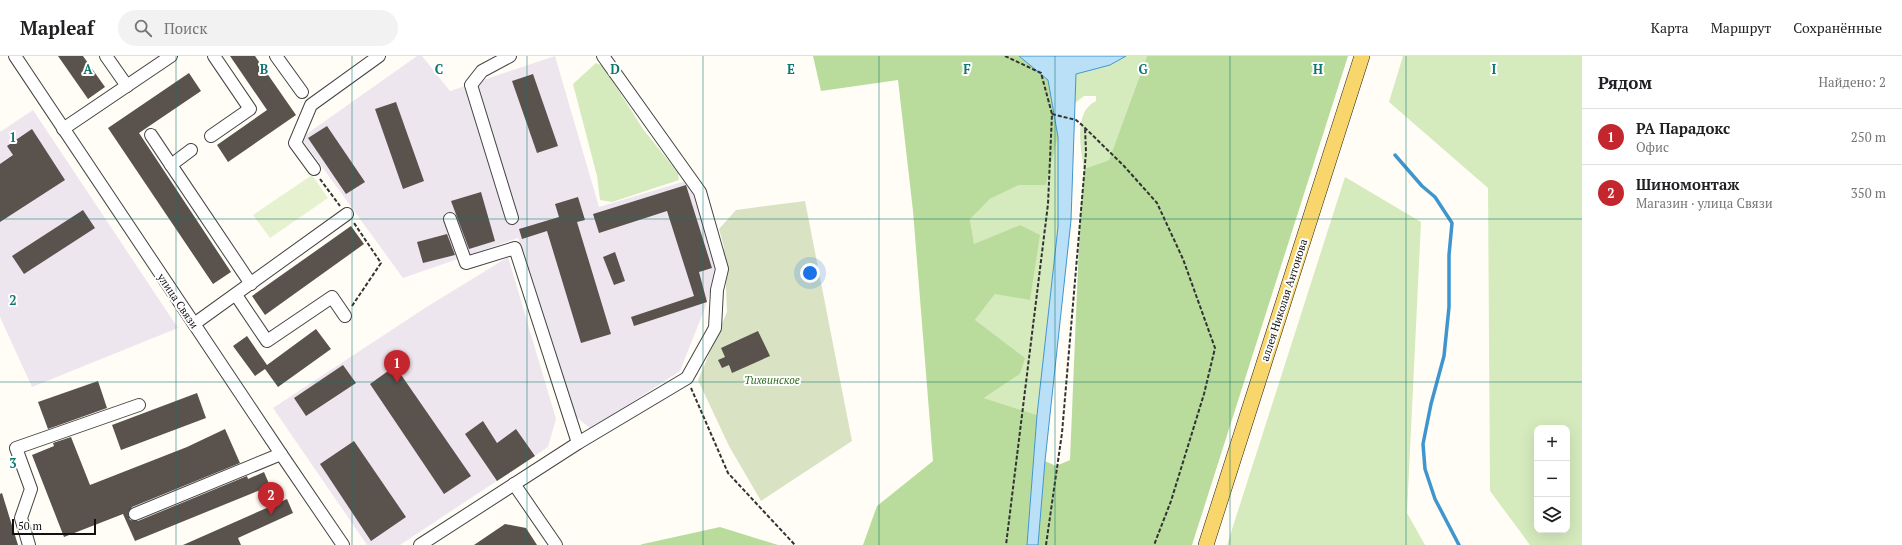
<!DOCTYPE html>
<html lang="ru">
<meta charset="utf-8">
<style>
:root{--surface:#fff;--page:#f2f2f2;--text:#202124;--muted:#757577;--line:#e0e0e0;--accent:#c4262e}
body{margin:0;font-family:"PT Serif",serif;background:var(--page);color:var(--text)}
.controls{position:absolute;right:12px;bottom:12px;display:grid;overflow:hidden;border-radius:8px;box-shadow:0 4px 16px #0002}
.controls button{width:36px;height:36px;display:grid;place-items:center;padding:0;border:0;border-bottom:1px solid var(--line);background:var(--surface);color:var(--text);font:20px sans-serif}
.scale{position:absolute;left:12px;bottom:10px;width:84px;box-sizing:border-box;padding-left:4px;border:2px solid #111;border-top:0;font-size:11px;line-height:14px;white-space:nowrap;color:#111;-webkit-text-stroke:3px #fff;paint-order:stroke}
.you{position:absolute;left:810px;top:217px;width:14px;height:14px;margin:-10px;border:3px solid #fff;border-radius:50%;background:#1a73e8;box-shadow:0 0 0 6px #1a73e833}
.badge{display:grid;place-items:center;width:26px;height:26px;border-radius:50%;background:var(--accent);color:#fff;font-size:13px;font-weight:700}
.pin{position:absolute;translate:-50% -33px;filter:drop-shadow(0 1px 2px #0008)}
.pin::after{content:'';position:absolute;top:21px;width:14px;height:12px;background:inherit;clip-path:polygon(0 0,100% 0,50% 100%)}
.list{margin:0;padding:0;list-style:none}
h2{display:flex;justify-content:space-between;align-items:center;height:52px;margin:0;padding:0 16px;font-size:17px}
h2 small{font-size:13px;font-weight:400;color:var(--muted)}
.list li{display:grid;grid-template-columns:26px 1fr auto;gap:12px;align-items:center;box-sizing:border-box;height:56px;padding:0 16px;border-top:1px solid var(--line)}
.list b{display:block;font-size:15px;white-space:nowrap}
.list p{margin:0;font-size:13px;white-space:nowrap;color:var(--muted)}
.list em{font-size:13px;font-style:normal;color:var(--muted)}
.icon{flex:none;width:22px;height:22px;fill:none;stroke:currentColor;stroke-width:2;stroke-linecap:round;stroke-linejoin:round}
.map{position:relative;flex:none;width:1582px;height:489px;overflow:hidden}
header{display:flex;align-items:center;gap:24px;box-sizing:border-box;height:56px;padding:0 20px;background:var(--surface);border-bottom:1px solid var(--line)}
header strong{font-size:19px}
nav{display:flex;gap:22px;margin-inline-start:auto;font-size:14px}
.search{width:280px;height:36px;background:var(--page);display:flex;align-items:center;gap:10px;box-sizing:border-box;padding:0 14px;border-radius:22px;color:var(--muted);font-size:15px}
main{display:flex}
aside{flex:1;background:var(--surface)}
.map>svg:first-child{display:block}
.industrial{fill:#eee6ef}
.green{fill:#d5ebbd;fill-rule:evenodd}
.forest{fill:#b9dc9c}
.cemetery{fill:#d9e3c4}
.pitch{fill:#e6f2cf}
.water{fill:#b9e0f7;stroke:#3f96cf}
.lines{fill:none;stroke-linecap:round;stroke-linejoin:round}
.stream{stroke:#3f96cf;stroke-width:3.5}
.building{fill:#5a524d}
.minor-casing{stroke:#444;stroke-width:14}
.major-casing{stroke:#222;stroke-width:16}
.path{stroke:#333;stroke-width:2;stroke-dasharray:4 2;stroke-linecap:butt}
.minor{stroke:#fff;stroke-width:12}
.major{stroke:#f9d66b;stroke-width:15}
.grid{fill:none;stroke:#0f766e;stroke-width:1;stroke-opacity:0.55}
.labels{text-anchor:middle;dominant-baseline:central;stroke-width:4;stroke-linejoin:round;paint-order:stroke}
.street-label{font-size:11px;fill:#111;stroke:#fff}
.park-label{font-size:11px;font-style:italic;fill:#2f6b1f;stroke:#fff}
.grid-label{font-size:13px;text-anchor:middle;font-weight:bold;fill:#0f766e;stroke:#fff;stroke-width:4;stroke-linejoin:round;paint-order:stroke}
</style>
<header>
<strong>Mapleaf</strong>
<div class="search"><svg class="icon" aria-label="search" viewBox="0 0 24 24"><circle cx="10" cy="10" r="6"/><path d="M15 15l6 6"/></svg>Поиск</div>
<nav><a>Карта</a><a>Маршрут</a><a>Сохранённые</a></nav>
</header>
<main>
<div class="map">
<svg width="1582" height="489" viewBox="0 0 1582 489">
<rect width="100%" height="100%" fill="#fffdf5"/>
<!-- industrial -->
<g class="industrial">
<path d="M 417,0 L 422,0 L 450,35 L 555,0 L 599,151 L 689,124 L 716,217 L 705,252 L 680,315 L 591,373 L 574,359 L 518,182 L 403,222 L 301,82 Z"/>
<path d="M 33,54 L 178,272 L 32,331 L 0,261 L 0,76 Z"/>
<path d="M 508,201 L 556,363 L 548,391 L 400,489 L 367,489 L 273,352 L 425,252 Z"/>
</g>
<!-- green -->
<g class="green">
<path d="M 1126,0 L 1147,0 L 1109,104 L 1084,113 C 1081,92 1073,56 1096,45 L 1096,40 L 1084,40 L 1075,47 L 1076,18 L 1110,9 Z"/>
<path d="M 1403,0 L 1582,0 L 1582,489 L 1530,489 L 1490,435 L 1488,132 L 1389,46 ZM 1537,372 L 1567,372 L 1567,474 L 1537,474 Z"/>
<path d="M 596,7 L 603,10 L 643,73 L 678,117 L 679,124 L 612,146 L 600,144 L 597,120 L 573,28 Z"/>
<path d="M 1058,81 L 1058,171 L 1037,359 L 984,342 L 1020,318 L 975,264 L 995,238 L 1020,169 L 974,189 L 970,162 L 990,143 L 1019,129 L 1046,129 Z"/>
<path d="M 1345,121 L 1421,166 L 1407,457 L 1425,489 L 1227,489 Z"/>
</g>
<!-- forest -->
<g class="forest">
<path d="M 813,0 L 1019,0 L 1048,24 L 1058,81 L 1046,129 L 1019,129 L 990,143 L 970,163 L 974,188 L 1020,169 L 1040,179 L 1030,244 L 995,238 L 975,264 L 1025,302 L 1020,318 L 984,342 L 1037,359 L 1027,489 L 863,489 L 877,450 L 933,405 L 913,155 L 898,24 L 821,35 Z"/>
<path d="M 1147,0 L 1348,0 L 1192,489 L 1038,489 L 1045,405 L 1056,410 L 1070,404 L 1080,162 L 1084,113 L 1109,104 Z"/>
<path d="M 720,471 L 778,489 L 640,489 L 643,488 Z"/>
</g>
<!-- cemetery -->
<path class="cemetery" d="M 805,145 L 852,385 L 761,445 L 729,390 L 698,324 L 727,256 L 724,191 L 719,173 L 736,154 Z"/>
<!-- pitch -->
<path class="pitch" d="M 312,119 L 328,142 L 270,182 L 253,159 Z"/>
<!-- water -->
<path class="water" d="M 1019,0 L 1126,0 L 1110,9 L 1076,18 L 1071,164 L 1045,405 L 1038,489 L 1027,489 L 1037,359 L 1058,171 L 1058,81 L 1048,24 Z"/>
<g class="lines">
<!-- stream -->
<path class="stream" d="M 1395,99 L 1422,130 L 1435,141 L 1452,167 L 1449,199 L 1449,251 L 1444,300 L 1431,348 L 1423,388 L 1425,413 L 1435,443 L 1459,489"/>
</g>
<!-- building -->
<g class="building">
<path d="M 58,0 L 83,0 L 105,31 L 88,43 Z"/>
<path d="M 230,0 L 255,0 L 296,59 L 228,106 L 217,89 L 267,54 Z"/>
<path d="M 189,17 L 201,35 L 139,77 L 231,216 L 213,228 L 108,72 Z"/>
<path d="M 533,18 L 558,90 L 537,97 L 512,25 Z"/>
<path d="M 396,46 L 424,125 L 403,133 L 375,53 Z"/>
<path d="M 327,70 L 365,126 L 346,138 L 308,82 Z"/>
<path d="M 32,73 L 65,124 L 0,166 L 0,108 L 13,99 L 7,90 Z"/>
<path d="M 686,129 L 712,212 L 699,216 L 707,246 L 634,270 L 631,261 L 694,240 L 667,155 L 599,177 L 593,158 Z"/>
<path d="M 481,136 L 495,185 L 469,193 L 451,145 Z"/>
<path d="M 578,141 L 585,164 L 577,166 L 611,278 L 581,287 L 547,175 L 522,183 L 519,173 L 559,161 L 555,148 Z"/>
<path d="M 83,154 L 95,172 L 24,218 L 12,200 Z"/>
<path d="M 351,170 L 364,188 L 265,259 L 252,240 Z"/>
<path d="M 447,178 L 455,199 L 423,207 L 417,186 Z"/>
<path d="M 615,196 L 625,225 L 614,229 L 603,201 Z"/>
<path d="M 316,273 L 331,293 L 278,331 L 265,313 L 255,320 L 233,290 L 247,280 L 267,309 Z"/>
<path d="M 758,275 L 770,300 L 732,317 L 729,309 L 722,312 L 718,304 L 725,301 L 721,292 Z"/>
<path d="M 343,309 L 356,327 L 306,360 L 294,342 Z"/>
<path d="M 395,310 L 471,420 L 444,438 L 370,328 Z"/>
<path d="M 98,325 L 107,352 L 48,373 L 38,346 Z"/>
<path d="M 197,337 L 206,362 L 121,394 L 112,369 Z"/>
<path d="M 483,365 L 497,387 L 516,373 L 535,400 L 497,425 L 465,378 Z"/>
<path d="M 225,373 L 240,407 L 132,451 L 128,457 L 130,464 L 138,465 L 247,420 L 248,423 L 264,416 L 270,430 L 135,485 L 123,458 L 64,481 L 32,399 L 54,390 L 53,387 L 71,381 L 90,429 L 187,391 Z"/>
<path d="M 354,385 L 406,461 L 371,485 L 320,408 Z"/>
<path d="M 2,437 L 18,489 L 0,489 L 0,438 Z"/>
<path d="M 287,443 L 293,457 L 238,482 L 241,489 L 183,489 Z"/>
<path d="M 505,468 L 526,472 L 537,489 L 474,489 Z"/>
</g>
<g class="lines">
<!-- minor casing -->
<g class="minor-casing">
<g id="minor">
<path d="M 15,0 L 281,398 L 343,489"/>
<path d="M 106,0 L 127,30"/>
<path d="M 276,0 L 302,36"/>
<path d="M 510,0 L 482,15 L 471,29 L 512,162"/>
<path d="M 63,73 L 171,0"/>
<path d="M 151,79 L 171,109"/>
<path d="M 211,80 L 250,53 L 214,0"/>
<path d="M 191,94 L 171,109 L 251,228"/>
<path d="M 314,113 L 295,87 L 311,49 L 379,0"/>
<path d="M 450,163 L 466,207 L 515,192 L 578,387"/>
<path d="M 236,239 L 267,285 L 332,241 L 345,260"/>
<path d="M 194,268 L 347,158"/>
<path d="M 514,428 L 556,489"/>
<path d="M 135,458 L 281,398"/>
<path d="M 29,489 L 21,462 L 31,433 L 16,392 L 139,349"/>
<path d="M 420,489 L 578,387 L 687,322 L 715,272 L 717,234 L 722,213 L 700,136 L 603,0"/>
</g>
</g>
<!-- major casing -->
<g class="major-casing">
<path id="major" d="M 1206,489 L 1362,0"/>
</g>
<!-- path -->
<g class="path">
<path d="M 1005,0 L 1041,17 L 1052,58 L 1048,148 L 1006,489"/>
<path d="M 1052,58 L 1076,64 L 1082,69 L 1124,110 L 1157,147 L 1183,203 L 1215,292 L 1204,338 L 1171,445 L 1154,489"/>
<path d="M 320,123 L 340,150"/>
<path d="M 352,250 L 381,207 L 354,167"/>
<path d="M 691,332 L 728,417 L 795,489"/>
<path d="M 1046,489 L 1062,377 L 1086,96 L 1085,72"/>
</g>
<!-- minor -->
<use href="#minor" class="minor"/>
<!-- major -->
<use href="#major" class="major"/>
</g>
<!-- grid -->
<path class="grid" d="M 176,0 L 176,489M 352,0 L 352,489M 527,0 L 527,489M 703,0 L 703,489M 879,0 L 879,489M 1055,0 L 1055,489M 1230,0 L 1230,489M 1406,0 L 1406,489M 0,163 L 1582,163M 0,326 L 1582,326"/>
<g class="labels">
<!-- street labels -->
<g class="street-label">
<text transform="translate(1284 244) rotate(-72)">аллея Николая Антонова</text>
<text transform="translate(178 245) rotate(56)">улица Связи</text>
</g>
<!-- park labels -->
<g class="park-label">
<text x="772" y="324">Тихвинское</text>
</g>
</g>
<g class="grid-label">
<text x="88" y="18">A</text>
<text x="264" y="18">B</text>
<text x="439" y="18">C</text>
<text x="615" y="18">D</text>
<text x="791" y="18">E</text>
<text x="967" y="18">F</text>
<text x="1143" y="18">G</text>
<text x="1318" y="18">H</text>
<text x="1494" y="18">I</text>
<text x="13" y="86">1</text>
<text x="13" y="249">2</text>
<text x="13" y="412">3</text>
</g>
</svg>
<div class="controls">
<button>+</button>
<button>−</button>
<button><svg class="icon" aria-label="layers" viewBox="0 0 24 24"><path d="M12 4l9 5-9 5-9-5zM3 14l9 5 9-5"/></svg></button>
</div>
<div class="scale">50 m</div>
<div class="you"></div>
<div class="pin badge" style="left:397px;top:327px">1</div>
<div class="pin badge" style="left:271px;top:459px">2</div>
</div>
<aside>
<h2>Рядом<small>Найдено: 2</small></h2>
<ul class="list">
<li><span class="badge">1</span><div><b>РА Парадокс</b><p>Офис</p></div><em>250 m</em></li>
<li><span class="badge">2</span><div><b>Шиномонтаж</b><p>Магазин · улица Связи</p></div><em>350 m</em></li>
</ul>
</aside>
</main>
